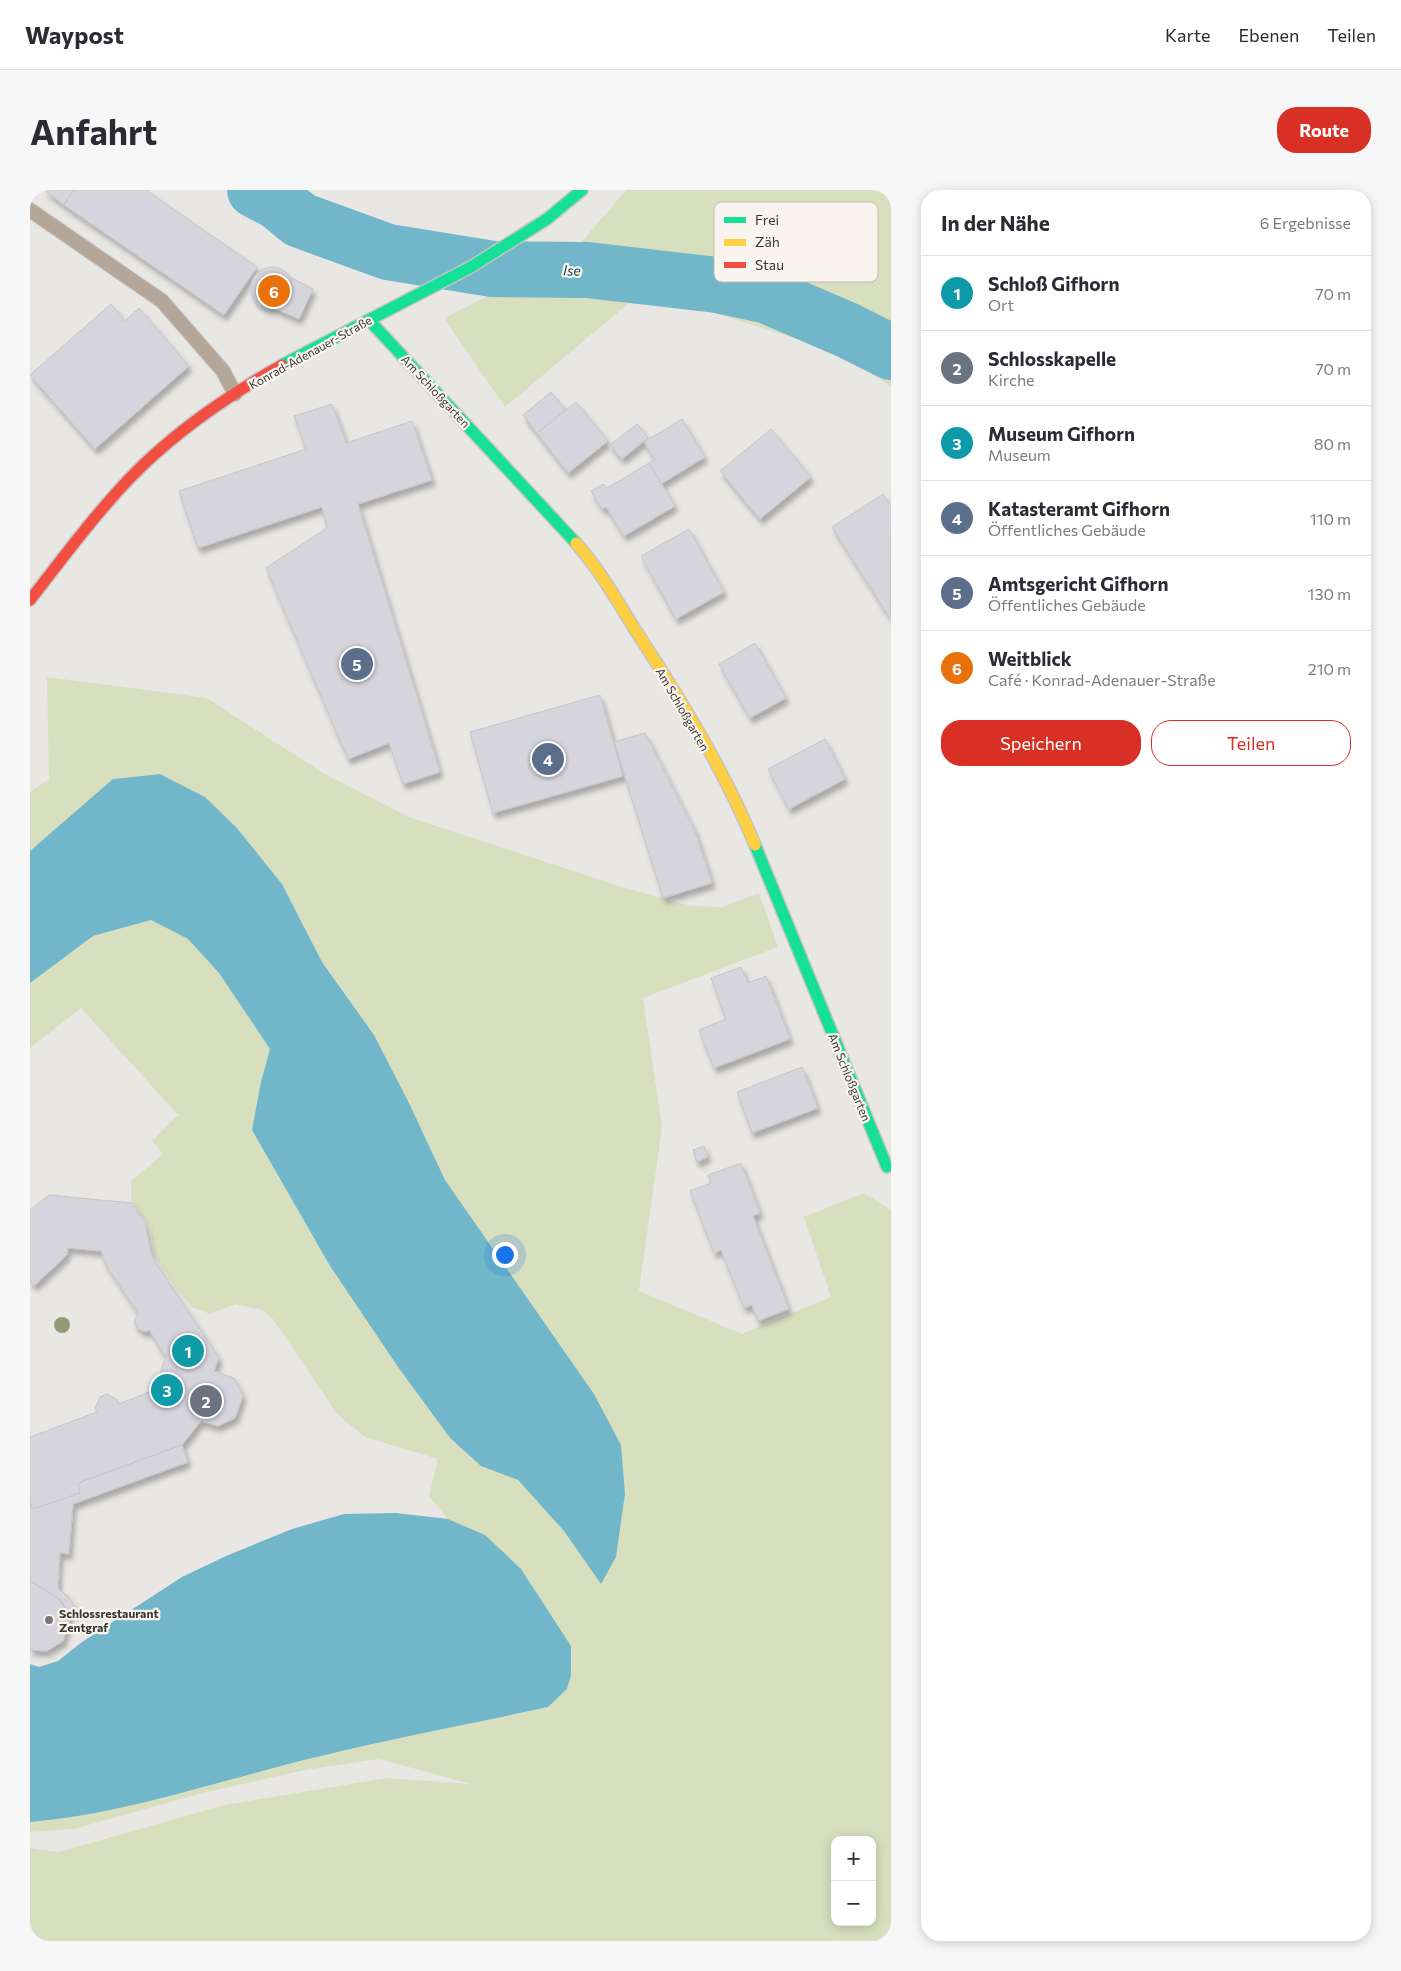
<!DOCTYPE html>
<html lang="de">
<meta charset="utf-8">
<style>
:root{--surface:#fff;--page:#f7f7f7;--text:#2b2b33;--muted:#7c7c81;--line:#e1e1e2;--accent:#d93025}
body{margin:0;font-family:Commissioner,sans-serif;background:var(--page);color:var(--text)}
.controls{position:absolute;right:15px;bottom:15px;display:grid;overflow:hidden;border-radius:10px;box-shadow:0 2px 12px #0003}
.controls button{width:45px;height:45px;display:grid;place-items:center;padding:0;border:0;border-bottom:1px solid var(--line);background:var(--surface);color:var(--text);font:25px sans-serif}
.you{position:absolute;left:474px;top:1064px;width:18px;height:18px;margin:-12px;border:4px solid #fff;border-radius:50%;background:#1a73e8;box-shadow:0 0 0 8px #1a73e833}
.badge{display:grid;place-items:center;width:32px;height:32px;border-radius:50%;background:var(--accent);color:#fff;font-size:16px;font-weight:700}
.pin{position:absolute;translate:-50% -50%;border:2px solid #fff;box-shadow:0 1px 5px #0006}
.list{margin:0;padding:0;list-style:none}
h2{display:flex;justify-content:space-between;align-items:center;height:65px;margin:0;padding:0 20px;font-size:21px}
h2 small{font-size:16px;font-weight:400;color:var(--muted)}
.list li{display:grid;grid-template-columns:32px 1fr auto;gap:15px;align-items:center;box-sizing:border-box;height:75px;padding:0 20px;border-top:1px solid var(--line)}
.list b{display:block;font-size:19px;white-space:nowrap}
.list p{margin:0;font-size:16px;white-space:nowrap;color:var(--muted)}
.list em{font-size:16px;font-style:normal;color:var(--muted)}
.actions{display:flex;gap:10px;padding:15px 20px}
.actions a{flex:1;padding:11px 0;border:1px solid var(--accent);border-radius:20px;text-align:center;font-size:18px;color:var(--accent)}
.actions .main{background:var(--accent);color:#fff}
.map{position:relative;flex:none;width:861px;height:1751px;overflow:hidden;border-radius:20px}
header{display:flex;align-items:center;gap:30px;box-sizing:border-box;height:70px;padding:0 25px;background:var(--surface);border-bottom:1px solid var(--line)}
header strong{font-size:24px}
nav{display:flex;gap:28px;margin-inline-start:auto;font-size:18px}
.intro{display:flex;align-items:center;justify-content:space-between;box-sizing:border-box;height:120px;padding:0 30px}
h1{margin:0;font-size:35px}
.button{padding:12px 22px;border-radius:20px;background:var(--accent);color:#fff;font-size:18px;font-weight:700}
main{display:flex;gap:30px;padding:0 30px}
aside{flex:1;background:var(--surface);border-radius:20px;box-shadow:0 2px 12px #0003}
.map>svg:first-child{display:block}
.green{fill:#d7dfbf;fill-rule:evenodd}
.water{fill:#71b7c9}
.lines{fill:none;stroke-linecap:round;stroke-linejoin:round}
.river{stroke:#71b7c9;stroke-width:56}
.building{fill:#d6d4dd;stroke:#c6c5c6;filter:url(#shadow)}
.lane-casing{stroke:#c5c4c2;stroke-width:16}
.fast-casing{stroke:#c5c4c2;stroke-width:14}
.slow-casing{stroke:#c5c4c2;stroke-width:14}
.jam-casing{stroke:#c5c4c2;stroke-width:14}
.lane{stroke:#b4a698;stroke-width:14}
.fast{stroke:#16e098;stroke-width:11}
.slow{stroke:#ffcf43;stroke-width:11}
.jam{stroke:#f24e42;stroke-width:11}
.tree{fill:#939b74}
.poi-dot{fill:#777572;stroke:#f9f5ee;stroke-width:2}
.labels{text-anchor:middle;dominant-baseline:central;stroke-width:4.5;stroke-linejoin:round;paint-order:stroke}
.street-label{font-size:12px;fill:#393735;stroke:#f9f5ee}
.poi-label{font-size:12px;font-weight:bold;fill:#393735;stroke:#f9f5ee;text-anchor:start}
.water-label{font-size:14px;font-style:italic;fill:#0c4756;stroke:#f9f5ee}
.key{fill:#f9f5ee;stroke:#bfbcb6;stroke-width:1}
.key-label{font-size:14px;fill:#393735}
</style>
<header>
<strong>Waypost</strong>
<nav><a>Karte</a><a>Ebenen</a><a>Teilen</a></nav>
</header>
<div class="intro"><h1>Anfahrt</h1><a class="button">Route</a></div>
<main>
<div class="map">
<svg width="861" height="1751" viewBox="0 0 861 1751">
<defs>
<filter id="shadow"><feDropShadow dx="3" dy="5.5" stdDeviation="2.5" flood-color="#0004"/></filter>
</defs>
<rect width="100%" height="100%" fill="#e9e7e4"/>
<!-- green -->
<g class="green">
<path d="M 596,0 L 861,0 L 861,196 L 804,161 L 676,120 L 605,108 L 475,217 L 414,128 L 500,85 L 548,56 Z"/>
<path d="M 17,487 L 177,508 L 293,583 L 379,627 L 592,697 L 661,716 L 693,717 L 729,703 L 748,757 L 613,808 L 632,937 L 609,1101 L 712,1144 L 801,1107 L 774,1027 L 834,1003 L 861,1020 L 861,1751 L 0,1751 L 0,1658 L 29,1662 L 194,1615 L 356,1588 L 441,1594 L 349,1569 L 275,1580 L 172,1603 L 44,1639 L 0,1642 L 0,1632 C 88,1625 183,1593 270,1571 C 352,1550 436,1535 518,1517 L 537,1499 L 541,1485 L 541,1456 L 455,1345 L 418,1329 L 399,1306 L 408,1269 L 335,1247 L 307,1224 L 243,1129 L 232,1120 L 205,1114 L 180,1124 L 162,1117 L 148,1101 L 125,1067 L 120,1038 L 101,1010 L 101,991 L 133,964 L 122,951 L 148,925 L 51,818 L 0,858 L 0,793 L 63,746 L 121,730 L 158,749 L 189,783 L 240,859 L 231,892 L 222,940 L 300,1076 L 368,1177 L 420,1248 L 451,1276 L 488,1290 L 534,1341 L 571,1393 L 586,1367 L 595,1304 L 564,1204 L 415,990 L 379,913 L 344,845 L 292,772 L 252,694 L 207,638 L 175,607 L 130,584 L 83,589 L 0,661 L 0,602 L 19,589 ZM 805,1650 L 842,1650 L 842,1732 L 805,1732 Z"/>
</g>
<!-- water -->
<g class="water">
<path d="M 130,584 L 175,607 L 207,638 L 252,694 L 292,772 L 344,845 L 379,913 L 415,990 L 564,1204 L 591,1255 L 595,1304 L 586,1367 L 571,1394 L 534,1341 L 488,1290 L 451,1276 L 420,1248 L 368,1177 L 300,1076 L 222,940 L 231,892 L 240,859 L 189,783 L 158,749 L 121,730 L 63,746 L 0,793 L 0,661 L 83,589 Z"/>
<path d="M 366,1323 L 418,1329 L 455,1345 L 491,1379 L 541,1456 L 541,1485 L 537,1499 L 518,1517 C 436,1535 352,1550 270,1571 C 183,1593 88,1625 0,1632 L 0,1474 L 9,1477 L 28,1471 L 52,1452 L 152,1387 L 196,1366 L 262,1339 L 314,1324 Z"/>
</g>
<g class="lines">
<!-- river -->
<path class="river" d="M 225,0 L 248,12 L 270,30 L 358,62 L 463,79 L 557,80 L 687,95 L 738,106 L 817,140 L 861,162"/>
</g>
<!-- building -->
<g class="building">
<path d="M 14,0 L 44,0 L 34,15 Z"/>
<path d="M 44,0 L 116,0 L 227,77 L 194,125 L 34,15 Z"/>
<circle cx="242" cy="98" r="21"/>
<path d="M 260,87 L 283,99 L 269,129 L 246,119 L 256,114 L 262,105 L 262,93 Z"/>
<path d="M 81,114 L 95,131 L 109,118 L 159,176 L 65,259 L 0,185 Z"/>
<path d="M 521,202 L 536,220 L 507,243 L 493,225 Z"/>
<path d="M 546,212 L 578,251 L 538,283 L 507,243 Z"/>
<path d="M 302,214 L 316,253 L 382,231 L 402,290 L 328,314 L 410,582 L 373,594 L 359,553 L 318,569 L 236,378 L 297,338 L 292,317 L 168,358 L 149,301 L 276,259 L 264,226 Z"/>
<path d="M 652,229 L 675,267 L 631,294 L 619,273 L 625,270 L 614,252 Z"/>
<path d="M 607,234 L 618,248 L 592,269 L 580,255 Z"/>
<path d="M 741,239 L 781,287 L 730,329 L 690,281 Z"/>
<path d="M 619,273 L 645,316 L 594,346 L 576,317 L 572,319 L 561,301 L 573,294 L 577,298 Z"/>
<path d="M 853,304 L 861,316 L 860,428 L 802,337 Z"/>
<path d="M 659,339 L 694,402 L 646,429 L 611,366 Z"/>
<path d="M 725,453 L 756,508 L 720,528 L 689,474 Z"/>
<path d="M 570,505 L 593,586 L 463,623 L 440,542 Z"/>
<path d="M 615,543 L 665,641 L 682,693 L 633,708 L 584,552 Z"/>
<path d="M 795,549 L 815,589 L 759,619 L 738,579 Z"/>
<path d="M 711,777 L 718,793 L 736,786 L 760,849 L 684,878 L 669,840 L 696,829 L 681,788 Z"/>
<path d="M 772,877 L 788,918 L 722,943 L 707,902 Z"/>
<path d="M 674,956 L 678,967 L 667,972 L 663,960 Z"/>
<path d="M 711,973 L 730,1023 L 723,1026 L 759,1119 L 728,1131 L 722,1115 L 714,1118 L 691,1060 L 684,1063 L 660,1001 L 681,993 L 678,985 Z"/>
<path d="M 19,1005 L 102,1013 L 115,1033 L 122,1067 L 189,1168 L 184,1181 L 204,1188 L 213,1206 L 205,1228 L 188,1236 L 171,1231 L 152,1255 L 48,1293 L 50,1303 L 3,1319 L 0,1312 L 0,1247 L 67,1222 L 65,1218 L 70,1207 L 77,1204 L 87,1210 L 89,1214 L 124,1200 L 136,1167 L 119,1140 L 117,1142 L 110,1140 L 107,1137 L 104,1133 L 108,1123 L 76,1075 L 71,1061 L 38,1058 L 37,1065 L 4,1096 L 0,1091 L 0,1020 Z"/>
<path d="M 152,1255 L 158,1272 L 43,1314 L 39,1364 L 30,1363 L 28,1399 L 38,1406 L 47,1421 L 38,1426 L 35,1416 L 28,1408 L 0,1391 L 0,1312 L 3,1319 L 50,1303 L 48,1293 Z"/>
<path d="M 0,1391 L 28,1408 L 38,1424 L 39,1433 L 33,1451 L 17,1461 L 0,1460 Z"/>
</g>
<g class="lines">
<!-- lane casing -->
<g class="lane-casing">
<path id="lane" d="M 0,20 L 132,111 L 193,181 L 205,204"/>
</g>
<!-- fast casing -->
<g class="fast-casing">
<g id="fast">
<path d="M 339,130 L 546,353"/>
<path d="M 252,175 L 441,77 L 517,29 L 552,0"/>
<path d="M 725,655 L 857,977"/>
</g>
</g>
<!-- slow casing -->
<g class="slow-casing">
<path id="slow" d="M 546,353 C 569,379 586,409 604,438 C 649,507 694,579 725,655"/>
</g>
<!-- jam casing -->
<g class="jam-casing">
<path id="jam" d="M 0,410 C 32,369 63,327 99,289 C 143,243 197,206 252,175"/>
</g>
<!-- lane -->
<use href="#lane" class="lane"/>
<!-- fast -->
<use href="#fast" class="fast"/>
<!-- slow -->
<use href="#slow" class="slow"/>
<!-- jam -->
<use href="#jam" class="jam"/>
</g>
<!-- trees -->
<circle class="tree" cx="32" cy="1135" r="8"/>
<!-- markers -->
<circle class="poi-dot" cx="19" cy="1430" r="5"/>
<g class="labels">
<!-- street labels -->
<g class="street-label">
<text transform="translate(280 162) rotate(-29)">Konrad-Adenauer-Straße</text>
<text transform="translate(406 201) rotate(47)">Am Schloßgarten</text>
<text transform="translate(653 519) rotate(60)">Am Schloßgarten</text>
<text transform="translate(820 887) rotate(68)">Am Schloßgarten</text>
</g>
<!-- poi labels -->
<g class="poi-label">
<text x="29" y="1423">Schlossrestaurant<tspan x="29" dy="14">Zentgraf</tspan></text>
</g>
<!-- water labels -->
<g class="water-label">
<text transform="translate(542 80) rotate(1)">Ise</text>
</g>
</g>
<!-- legend -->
<rect x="684" y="12" width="164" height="80" rx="8" class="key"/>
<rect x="694" y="27" width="22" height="6" fill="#16e098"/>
<rect x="694" y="49" width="22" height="7" fill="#ffcf43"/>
<rect x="694" y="72" width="22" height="6" fill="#f24e42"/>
<g class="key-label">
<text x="725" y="35">Frei</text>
<text x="725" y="57">Zäh</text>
<text x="725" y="80">Stau</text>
</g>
</svg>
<div class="controls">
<button>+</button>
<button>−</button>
</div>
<div class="you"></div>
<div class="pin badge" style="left:158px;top:1161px;background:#0f9aa8">1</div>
<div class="pin badge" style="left:176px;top:1211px;background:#6b7280">2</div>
<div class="pin badge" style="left:137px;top:1200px;background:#0f9aa8">3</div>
<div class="pin badge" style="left:518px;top:569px;background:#5c6f8a">4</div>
<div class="pin badge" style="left:327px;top:474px;background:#5c6f8a">5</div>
<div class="pin badge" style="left:244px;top:101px;background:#e8710a">6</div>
</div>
<aside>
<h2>In der Nähe<small>6 Ergebnisse</small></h2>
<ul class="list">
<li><span class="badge" style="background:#0f9aa8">1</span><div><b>Schloß Gifhorn</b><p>Ort</p></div><em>70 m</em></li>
<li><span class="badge" style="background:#6b7280">2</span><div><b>Schlosskapelle</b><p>Kirche</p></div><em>70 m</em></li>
<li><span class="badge" style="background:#0f9aa8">3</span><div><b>Museum Gifhorn</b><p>Museum</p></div><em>80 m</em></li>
<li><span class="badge" style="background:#5c6f8a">4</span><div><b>Katasteramt Gifhorn</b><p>Öffentliches Gebäude</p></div><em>110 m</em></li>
<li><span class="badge" style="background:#5c6f8a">5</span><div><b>Amtsgericht Gifhorn</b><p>Öffentliches Gebäude</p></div><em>130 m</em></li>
<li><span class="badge" style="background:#e8710a">6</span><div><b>Weitblick</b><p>Café · Konrad-Adenauer-Straße</p></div><em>210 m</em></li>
</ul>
<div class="actions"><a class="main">Speichern</a><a>Teilen</a></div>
</aside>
</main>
